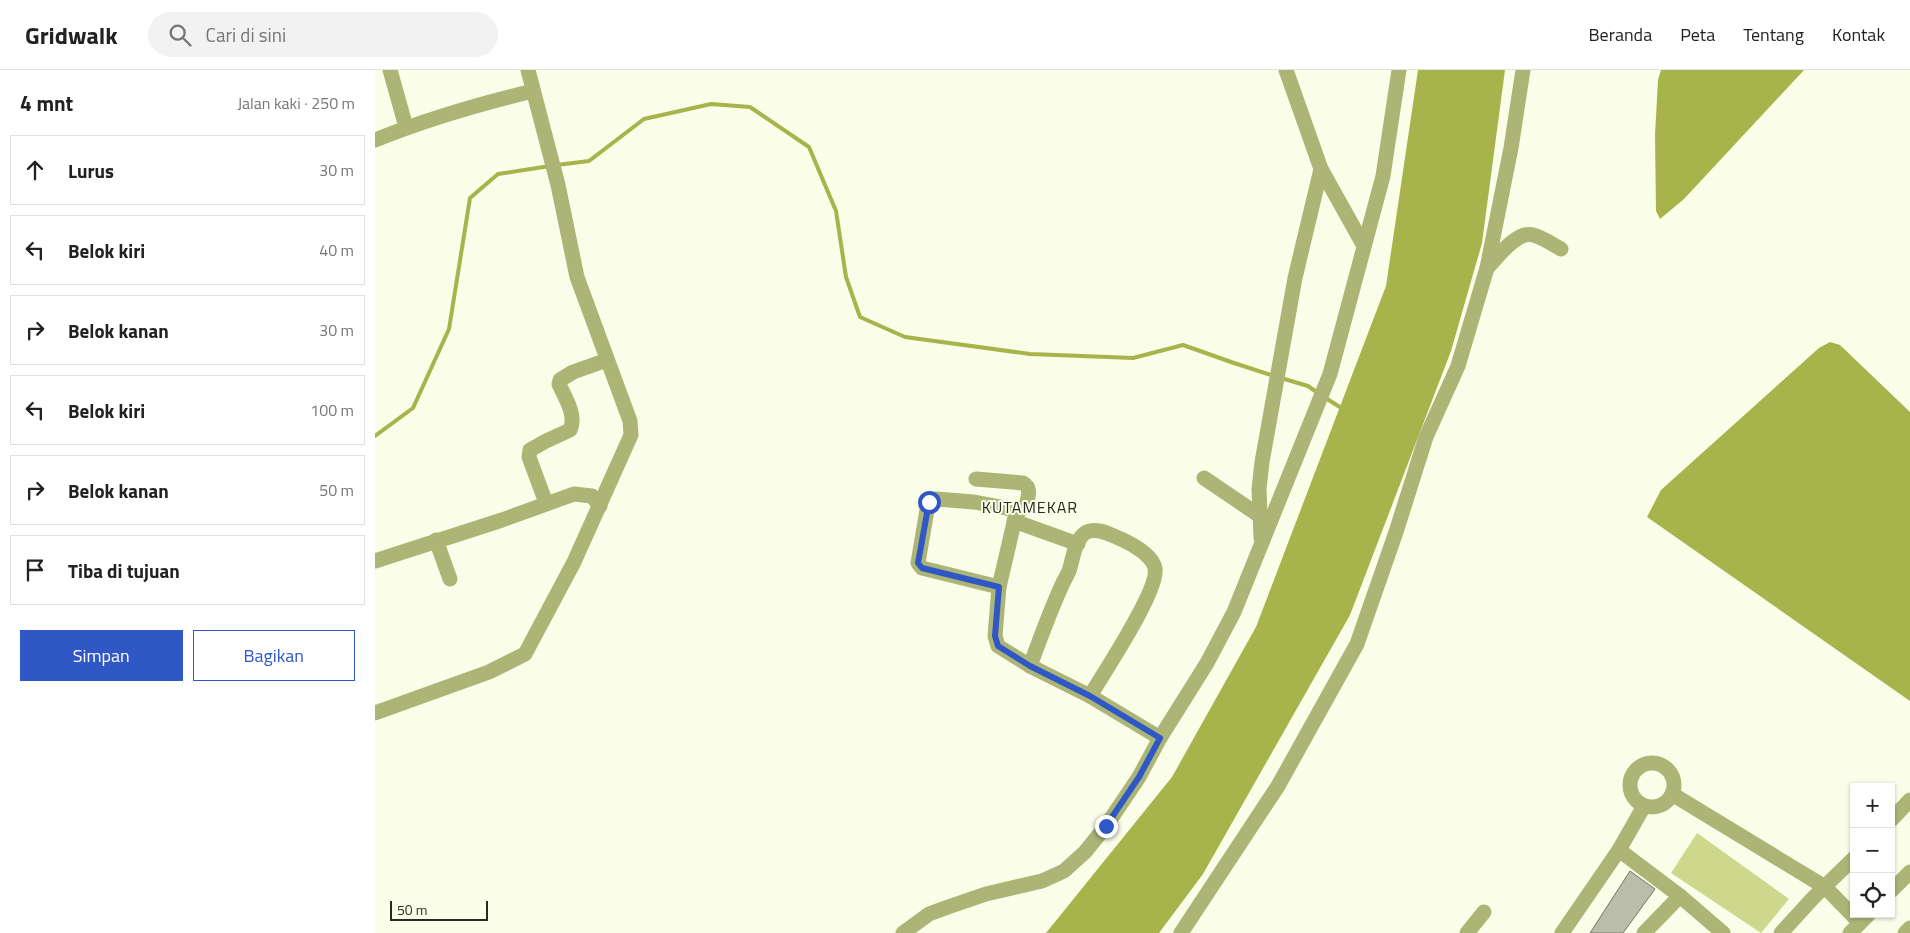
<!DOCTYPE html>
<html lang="id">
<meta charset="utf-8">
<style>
:root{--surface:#fff;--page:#f2f2f2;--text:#222;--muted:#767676;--line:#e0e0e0;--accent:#2f57c6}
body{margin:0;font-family:"Titillium Web",sans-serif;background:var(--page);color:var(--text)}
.controls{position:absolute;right:15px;bottom:15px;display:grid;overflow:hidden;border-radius:0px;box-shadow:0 1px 4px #0004}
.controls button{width:45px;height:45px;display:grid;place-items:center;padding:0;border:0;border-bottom:1px solid var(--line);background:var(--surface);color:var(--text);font:25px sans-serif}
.scale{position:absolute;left:15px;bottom:12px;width:98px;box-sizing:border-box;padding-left:5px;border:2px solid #282a22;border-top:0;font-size:14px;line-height:18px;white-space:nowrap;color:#282a22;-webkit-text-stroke:4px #fafde8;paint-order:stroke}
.stop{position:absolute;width:15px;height:15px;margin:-11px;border:4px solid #2f57c6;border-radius:50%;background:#fff}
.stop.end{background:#2f57c6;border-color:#fff;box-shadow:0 1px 5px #0008}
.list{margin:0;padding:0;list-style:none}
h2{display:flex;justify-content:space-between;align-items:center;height:65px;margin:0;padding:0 20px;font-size:21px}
h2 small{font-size:16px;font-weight:400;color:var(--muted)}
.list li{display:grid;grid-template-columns:32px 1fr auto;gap:15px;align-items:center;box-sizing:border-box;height:70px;margin:0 10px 10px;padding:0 10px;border:1px solid var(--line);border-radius:0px}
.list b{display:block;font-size:19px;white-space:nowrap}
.list em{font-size:16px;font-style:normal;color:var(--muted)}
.actions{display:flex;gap:10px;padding:15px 20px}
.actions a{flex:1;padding:11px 0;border:1px solid var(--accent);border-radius:0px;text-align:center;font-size:18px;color:var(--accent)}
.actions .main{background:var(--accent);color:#fff}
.icon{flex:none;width:28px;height:28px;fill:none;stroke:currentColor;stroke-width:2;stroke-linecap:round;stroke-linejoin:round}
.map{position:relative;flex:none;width:1535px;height:863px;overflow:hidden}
header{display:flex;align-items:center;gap:30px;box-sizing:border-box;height:70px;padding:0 25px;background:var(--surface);border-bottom:1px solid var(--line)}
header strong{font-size:24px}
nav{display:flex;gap:28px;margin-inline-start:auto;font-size:18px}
.search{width:350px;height:45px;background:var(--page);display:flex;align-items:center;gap:12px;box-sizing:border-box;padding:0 18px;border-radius:28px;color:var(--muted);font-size:19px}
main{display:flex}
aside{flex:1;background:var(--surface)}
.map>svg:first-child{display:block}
.green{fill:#ced88c}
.water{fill:#a7b34b}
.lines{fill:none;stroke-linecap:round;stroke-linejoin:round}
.stream{stroke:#a7b34b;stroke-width:4}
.building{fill:#b9bda9;stroke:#737663}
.minor{stroke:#acb576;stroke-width:15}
.route{stroke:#2f57c6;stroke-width:6}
.labels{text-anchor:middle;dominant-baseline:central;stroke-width:4;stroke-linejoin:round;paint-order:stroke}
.quarter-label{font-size:16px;letter-spacing:1px;fill:#282a22;stroke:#fafde8}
</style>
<header>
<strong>Gridwalk</strong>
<div class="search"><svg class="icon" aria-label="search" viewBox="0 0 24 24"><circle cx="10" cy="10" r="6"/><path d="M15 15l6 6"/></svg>Cari di sini</div>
<nav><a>Beranda</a><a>Peta</a><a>Tentang</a><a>Kontak</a></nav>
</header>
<main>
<aside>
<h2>4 mnt<small>Jalan kaki · 250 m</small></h2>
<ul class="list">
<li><svg class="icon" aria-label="ahead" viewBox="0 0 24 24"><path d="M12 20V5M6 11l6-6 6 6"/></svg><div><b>Lurus</b></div><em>30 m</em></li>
<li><svg class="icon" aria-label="left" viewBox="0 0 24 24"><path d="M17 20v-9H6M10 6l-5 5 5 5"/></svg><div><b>Belok kiri</b></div><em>40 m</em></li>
<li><svg class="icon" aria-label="right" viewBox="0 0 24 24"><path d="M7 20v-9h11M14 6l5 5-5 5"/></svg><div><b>Belok kanan</b></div><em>30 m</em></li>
<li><svg class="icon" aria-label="left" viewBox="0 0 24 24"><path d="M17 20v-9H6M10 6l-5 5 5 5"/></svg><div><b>Belok kiri</b></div><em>100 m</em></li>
<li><svg class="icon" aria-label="right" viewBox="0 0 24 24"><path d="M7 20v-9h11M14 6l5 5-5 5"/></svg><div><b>Belok kanan</b></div><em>50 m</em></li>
<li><svg class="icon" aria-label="arrive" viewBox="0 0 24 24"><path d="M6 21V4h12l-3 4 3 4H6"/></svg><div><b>Tiba di tujuan</b></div></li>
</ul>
<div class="actions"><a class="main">Simpan</a><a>Bagikan</a></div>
</aside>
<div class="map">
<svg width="1535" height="863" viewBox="0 0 1535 863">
<rect width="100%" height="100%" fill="#fafde8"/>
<!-- green -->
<path class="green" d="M 1322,763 L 1414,829 L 1386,863 L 1296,803 Z"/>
<!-- water -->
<g class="water">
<path d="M 1043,0 L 1130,0 L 1107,173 L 1076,281 L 975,545 L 828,804 L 784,863 L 671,863 L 797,707 L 881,557 L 1011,216 Z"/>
<path d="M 1286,0 L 1429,0 L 1309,129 L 1285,149 L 1281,141 L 1280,65 L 1283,10 Z"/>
<path d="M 1455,272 L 1465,275 L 1535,342 L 1535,631 L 1272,447 L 1286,420 L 1444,278 Z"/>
</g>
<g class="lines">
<!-- stream -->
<g class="stream">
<path d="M 182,95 L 214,91 L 269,49 L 336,34 L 375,37 L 434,77 L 461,141 L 471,207 L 485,247 L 530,267 L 655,284 L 758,288 L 808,275 L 859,293 L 899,306"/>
<path d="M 906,308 L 933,316 L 943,323"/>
<path d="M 949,327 L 968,339"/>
<path d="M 0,366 L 38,338 L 74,259 L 95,128 L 123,104 L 175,96"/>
</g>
</g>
<!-- building -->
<path class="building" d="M 1255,801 L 1280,819 L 1248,863 L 1215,863 Z"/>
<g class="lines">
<!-- minor -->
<g class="minor">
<path d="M 15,0 L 31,57"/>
<path d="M 911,0 L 946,99 L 989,176"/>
<path d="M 0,70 C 52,49 104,34 158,21"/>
<path d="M 1112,198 C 1122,188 1142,160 1158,165 C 1167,167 1177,174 1186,179"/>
<path d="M 829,408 L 885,446"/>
<path d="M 601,409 L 648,413 C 657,418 653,427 651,435 L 641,444 L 624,517 L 620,566 L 623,576 L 655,596 L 715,626 L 785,668"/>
<path d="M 171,433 L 154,387 L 155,380 L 171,371 L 195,360 C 202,345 190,328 184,314 L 185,310 L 198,302 L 232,290"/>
<path d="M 639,451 L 703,474"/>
<path d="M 886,468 L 884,419 L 887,392 L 920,208 L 946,99"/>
<path d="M 61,470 L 75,509"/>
<path d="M 0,491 L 127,450 L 199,424 L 217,426 L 225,436"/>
<path d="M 624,517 L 547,498 L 543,493 L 553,434 L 561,429 L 599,432 L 631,438 L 637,440 L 641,444"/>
<path d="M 655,596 C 665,569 675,541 687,515 C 689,510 692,506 694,501 C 698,490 699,471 710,463 C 721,456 736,465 746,469 C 757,474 777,485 780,498 C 785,519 728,604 715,626"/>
<path d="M 0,643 L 114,602 L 150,584 L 199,492 L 256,365 L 255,351 L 202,207 L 183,115 L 153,0"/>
<circle cx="1277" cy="715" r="22"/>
<path d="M 1297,724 L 1450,817 L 1485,853"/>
<path d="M 1516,750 L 1535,730"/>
<path d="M 1244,780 L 1305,826 L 1348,863"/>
<path d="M 1516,821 L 1535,802"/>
<path d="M 528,863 L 554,844 L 573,837 L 611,824 L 667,811 L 689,801 L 710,782 L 731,756 L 764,707 L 785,668 L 832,593 L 859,542 L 955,304 L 1008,106 L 1024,0"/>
<path d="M 806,863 L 903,716 L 982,574 L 1021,462 L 1051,367 L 1083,296 L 1112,198 L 1136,78 L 1148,0"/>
<path d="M 1092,863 L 1109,842"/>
<path d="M 1187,863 L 1244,780 L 1269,736"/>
<path d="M 1269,863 L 1305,826"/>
<path d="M 1406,863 L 1438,828 L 1479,788"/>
<path d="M 1475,863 L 1494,844"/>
<path d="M 1530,863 L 1535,858"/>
</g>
</g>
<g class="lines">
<!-- route -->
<path class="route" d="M 554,432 L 543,493 L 547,498 L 624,517 L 620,566 L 623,576 L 655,596 L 715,626 L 785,668 L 764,707 L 731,756"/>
</g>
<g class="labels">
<!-- quarter labels -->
<g class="quarter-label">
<text x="655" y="437">KUTAMEKAR</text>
</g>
</g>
</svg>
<div class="controls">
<button>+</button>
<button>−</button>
<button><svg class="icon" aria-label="locate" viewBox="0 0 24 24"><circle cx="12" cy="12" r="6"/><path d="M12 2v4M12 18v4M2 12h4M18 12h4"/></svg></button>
</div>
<div class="scale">50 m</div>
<div class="stop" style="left:554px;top:432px"></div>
<div class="stop end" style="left:731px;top:756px"></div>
</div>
</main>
